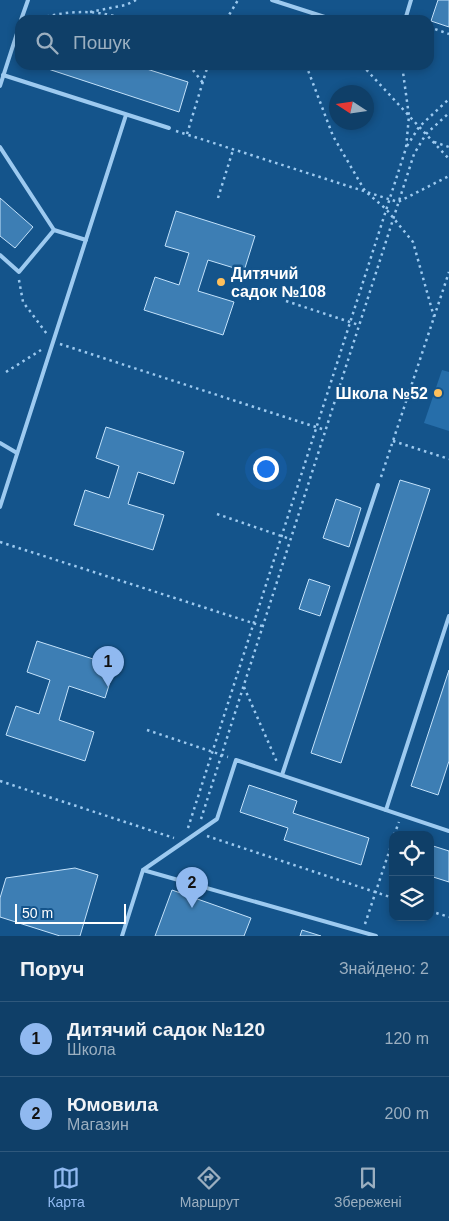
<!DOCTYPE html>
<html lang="uk">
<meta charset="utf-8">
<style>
:root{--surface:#0f3f68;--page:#18466e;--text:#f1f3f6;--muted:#9bafc0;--line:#2f587c;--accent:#90b9f0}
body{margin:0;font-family:Helvetica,sans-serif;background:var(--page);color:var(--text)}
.controls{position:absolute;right:15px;bottom:15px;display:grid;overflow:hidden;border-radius:10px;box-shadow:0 2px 8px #0003}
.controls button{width:45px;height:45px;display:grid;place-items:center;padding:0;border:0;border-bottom:1px solid var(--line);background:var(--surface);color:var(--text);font:25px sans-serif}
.compass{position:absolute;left:329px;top:85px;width:45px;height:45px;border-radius:50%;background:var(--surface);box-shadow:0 2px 8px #0003;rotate:282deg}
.scale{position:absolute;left:15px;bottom:12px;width:111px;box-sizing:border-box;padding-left:5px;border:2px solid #fff;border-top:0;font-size:14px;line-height:18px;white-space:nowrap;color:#fff;-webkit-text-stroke:4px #14548b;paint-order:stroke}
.you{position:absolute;left:265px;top:468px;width:18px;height:18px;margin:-12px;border:4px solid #fff;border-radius:50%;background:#1a73e8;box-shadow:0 0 0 8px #1a73e833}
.badge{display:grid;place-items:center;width:32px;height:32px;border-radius:50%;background:var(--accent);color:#111;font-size:16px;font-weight:700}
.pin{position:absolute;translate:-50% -41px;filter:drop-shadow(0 1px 2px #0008)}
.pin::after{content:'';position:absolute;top:26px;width:18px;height:15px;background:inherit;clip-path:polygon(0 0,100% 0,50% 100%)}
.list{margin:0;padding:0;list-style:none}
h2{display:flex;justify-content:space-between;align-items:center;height:65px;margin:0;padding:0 20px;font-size:21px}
h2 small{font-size:16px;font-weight:400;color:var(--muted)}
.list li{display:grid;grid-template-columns:32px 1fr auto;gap:15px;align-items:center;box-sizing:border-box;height:75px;padding:0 20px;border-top:1px solid var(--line)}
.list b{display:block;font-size:19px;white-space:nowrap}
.list p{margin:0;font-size:16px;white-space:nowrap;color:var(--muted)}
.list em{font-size:16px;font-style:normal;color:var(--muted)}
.icon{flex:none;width:28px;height:28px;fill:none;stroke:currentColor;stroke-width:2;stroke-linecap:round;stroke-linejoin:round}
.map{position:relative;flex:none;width:449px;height:936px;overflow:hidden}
.search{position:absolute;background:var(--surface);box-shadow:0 2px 8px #0003;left:15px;right:15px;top:15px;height:55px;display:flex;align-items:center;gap:12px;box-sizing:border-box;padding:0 18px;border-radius:15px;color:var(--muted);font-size:19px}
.sheet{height:215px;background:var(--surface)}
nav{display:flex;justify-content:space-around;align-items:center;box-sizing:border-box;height:70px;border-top:1px solid var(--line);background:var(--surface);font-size:14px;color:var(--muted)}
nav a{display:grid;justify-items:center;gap:2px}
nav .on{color:var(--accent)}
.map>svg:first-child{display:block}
.green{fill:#266eaa}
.building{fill:#3d7eb4;stroke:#c3e2fb}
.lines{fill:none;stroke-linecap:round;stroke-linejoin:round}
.path{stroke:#9dcaf0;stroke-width:2.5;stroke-dasharray:2.5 4;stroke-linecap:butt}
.lane{stroke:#9dcaf0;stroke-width:4}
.poi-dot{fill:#ffc05b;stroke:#14548b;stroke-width:2}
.labels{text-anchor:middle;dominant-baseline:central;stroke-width:5;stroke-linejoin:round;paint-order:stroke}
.poi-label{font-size:16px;font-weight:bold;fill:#fff;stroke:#14548b;text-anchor:start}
</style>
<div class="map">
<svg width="449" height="936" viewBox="0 0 449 936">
<rect width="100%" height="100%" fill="#14548b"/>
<!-- green -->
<path class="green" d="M 442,370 L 449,372 L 449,431 L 424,423 Z"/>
<!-- building -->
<g class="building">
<path d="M 438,0 L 449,0 L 449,27 L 431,21 Z"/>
<path d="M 36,65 L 134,65 L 188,82 L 179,112 Z"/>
<path d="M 0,198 L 33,227 L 15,248 L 0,236 Z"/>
<path d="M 176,211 L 255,236 L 244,271 L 208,260 L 198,291 L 234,302 L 223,335 L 144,310 L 155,277 L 179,285 L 189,253 L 165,246 Z"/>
<path d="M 106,427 L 184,452 L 174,484 L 138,472 L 128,504 L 164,515 L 153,550 L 74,525 L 85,490 L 109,498 L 119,466 L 96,458 Z"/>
<path d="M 400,480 L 430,489 L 341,763 L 311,753 Z"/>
<path d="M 336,499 L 361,508 L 349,547 L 323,538 Z"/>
<path d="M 309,579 L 330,586 L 320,616 L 299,609 Z"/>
<path d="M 37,641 L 115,666 L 105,698 L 69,686 L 59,720 L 94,732 L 85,761 L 6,735 L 16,706 L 39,714 L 50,680 L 27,672 Z"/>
<path d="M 449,670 L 449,761 L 438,795 L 411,786 Z"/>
<path d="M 249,785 L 297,801 L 293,813 L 369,838 L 361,865 L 284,840 L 288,828 L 240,812 Z"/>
<path d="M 430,845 L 449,851 L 449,882 L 430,876 Z"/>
<path d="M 75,868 L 98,875 L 80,936 L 60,936 L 0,917 L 0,898 L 6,878 Z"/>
<path d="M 172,890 L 251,918 L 244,936 L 155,936 Z"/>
<path d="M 302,930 L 321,936 L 300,936 Z"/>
</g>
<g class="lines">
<!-- path -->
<g class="path">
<path d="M 90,12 L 126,5 L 136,0"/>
<path d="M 34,20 C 62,11 97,8 126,20"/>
<path d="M 226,20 L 238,0"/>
<path d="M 429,27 L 449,34"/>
<path d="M 189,65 L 203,83"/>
<path d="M 306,65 L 333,136 L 365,191 L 386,209 L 413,242 L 434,317"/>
<path d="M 362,65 L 449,159"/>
<path d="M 176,131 L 398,202 L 449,176"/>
<path d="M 187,134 L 208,65"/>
<path d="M 434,142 L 449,147"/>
<path d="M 407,146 L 419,127 L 449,99"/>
<path d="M 218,198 L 233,150"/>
<path d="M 19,280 L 23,302 L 47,334"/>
<path d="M 286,301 L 359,325"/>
<path d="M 60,344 L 325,430"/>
<path d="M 6,372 L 41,350"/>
<path d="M 393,441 L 449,459"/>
<path d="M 381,477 L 449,272"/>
<path d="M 217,514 L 290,539"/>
<path d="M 0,542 L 262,626"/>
<path d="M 244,687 L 277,762"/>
<path d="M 147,730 L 228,757"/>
<path d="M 0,781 L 174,838"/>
<path d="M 201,819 L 414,154 L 426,134 L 449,113"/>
<path d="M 188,828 L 406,148 L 409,116 L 402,65"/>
<path d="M 394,835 L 399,822"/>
<path d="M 207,836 L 393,898"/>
<path d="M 430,911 L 449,917"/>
<path d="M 365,924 L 393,840"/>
</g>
<!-- lane -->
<g class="lane">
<path d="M 272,0 L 334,20"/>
<path d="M 21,20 L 28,0"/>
<path d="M 405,20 L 411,0"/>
<path d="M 3,75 L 169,128"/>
<path d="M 0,86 L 20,24"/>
<path d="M 0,147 L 54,230 L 86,240"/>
<path d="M 0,255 L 19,272 L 54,230"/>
<path d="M 0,443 L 17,453"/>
<path d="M 0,507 L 126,115"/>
<path d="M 282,775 L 378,485"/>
<path d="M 386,810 L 449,616"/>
<path d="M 143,870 L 376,936"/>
<path d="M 122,936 L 143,870 L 217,819 L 236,760 L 449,831"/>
</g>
</g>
<!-- markers -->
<g class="poi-dot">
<circle cx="221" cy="282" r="5"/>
<circle cx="438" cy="393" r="5"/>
</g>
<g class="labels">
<!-- poi labels -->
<g class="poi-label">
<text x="231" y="273">Дитячий<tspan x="231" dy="18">садок №108</tspan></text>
<text x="428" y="393" text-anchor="end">Школа №52</text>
</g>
</g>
</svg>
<div class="controls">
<button><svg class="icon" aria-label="locate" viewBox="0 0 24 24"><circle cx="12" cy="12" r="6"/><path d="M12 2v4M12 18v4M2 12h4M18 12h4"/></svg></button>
<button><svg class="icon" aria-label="layers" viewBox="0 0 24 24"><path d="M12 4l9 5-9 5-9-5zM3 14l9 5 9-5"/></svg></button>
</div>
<svg class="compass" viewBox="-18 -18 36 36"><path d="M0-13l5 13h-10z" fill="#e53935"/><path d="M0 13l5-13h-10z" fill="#9bafc0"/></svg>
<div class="scale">50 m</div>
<div class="you"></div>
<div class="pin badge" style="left:108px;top:687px">1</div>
<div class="pin badge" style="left:192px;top:908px">2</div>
<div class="search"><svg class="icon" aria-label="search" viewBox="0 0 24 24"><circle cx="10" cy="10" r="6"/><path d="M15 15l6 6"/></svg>Пошук</div>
</div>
<section class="sheet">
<h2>Поруч<small>Знайдено: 2</small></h2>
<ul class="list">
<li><span class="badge">1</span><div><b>Дитячий садок №120</b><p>Школа</p></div><em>120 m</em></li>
<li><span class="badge">2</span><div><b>Юмовила</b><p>Магазин</p></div><em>200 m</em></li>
</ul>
</section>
<nav>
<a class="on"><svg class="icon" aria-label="map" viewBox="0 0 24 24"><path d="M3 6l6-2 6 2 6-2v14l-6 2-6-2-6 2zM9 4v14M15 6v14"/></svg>Карта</a>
<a><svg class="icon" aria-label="directions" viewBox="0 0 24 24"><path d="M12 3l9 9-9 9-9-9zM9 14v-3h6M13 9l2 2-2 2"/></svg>Маршрут</a>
<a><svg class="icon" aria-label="saved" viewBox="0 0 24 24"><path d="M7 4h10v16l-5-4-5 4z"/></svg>Збережені</a>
</nav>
